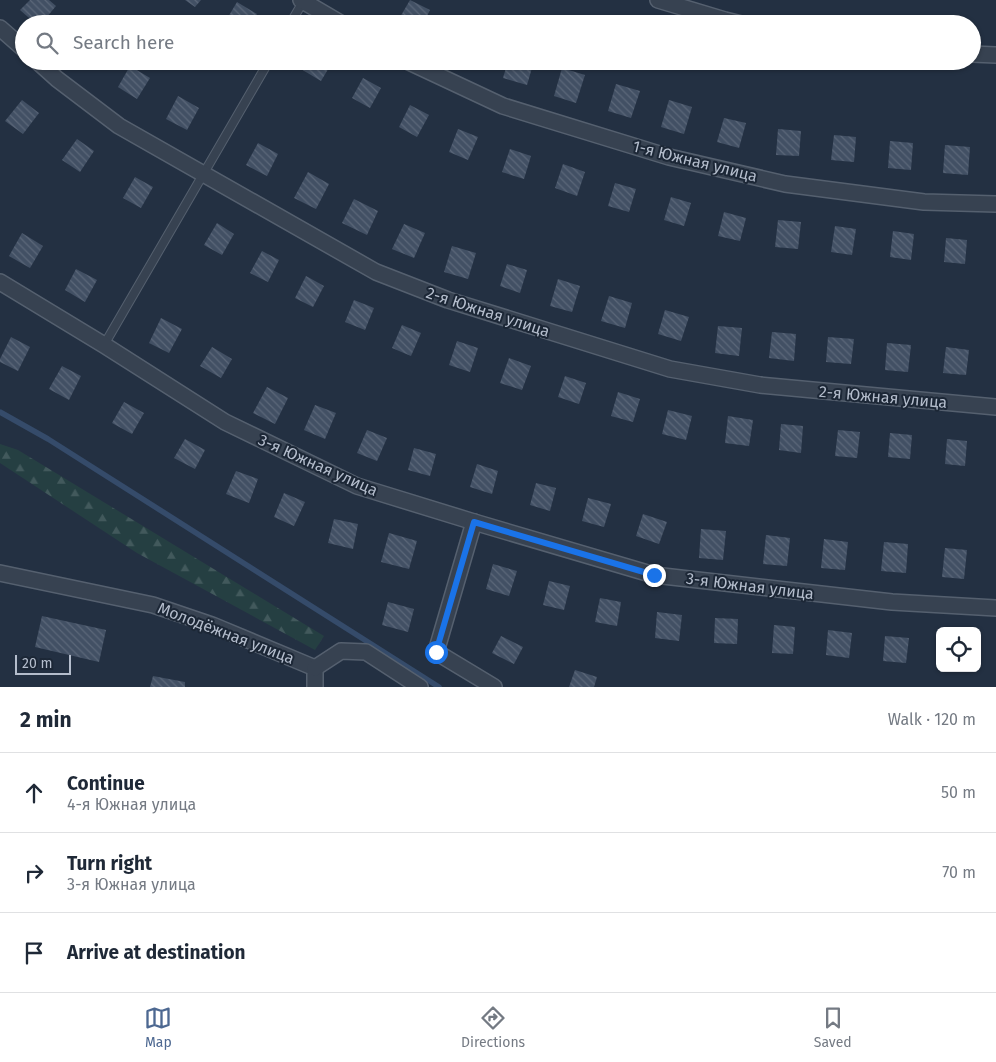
<!DOCTYPE html>
<meta charset="utf-8">
<style>
:root{--surface:#fff;--page:#f6f6f7;--text:#1f2937;--muted:#747a83;--line:#e0e1e3;--accent:#4d6891}
body{margin:0;font-family:"Fira Sans",sans-serif;background:var(--page);color:var(--text)}
.controls{position:absolute;right:15px;bottom:15px;display:grid;overflow:hidden;border-radius:8px;box-shadow:0 1px 4px #0004}
.controls button{width:45px;height:45px;display:grid;place-items:center;padding:0;border:0;border-bottom:1px solid var(--line);background:var(--surface);color:var(--text);font:25px sans-serif}
.scale{position:absolute;left:15px;bottom:12px;width:56px;box-sizing:border-box;padding-left:5px;border:2px solid #b4bdcc;border-top:0;font-size:14px;line-height:18px;white-space:nowrap;color:#b4bdcc;-webkit-text-stroke:4px #1c2736;paint-order:stroke}
.stop{position:absolute;width:15px;height:15px;margin:-11px;border:4px solid #1a73e8;border-radius:50%;background:#fff}
.stop.end{background:#1a73e8;border-color:#fff;box-shadow:0 1px 5px #0008}
.list{margin:0;padding:0;list-style:none}
h2{display:flex;justify-content:space-between;align-items:center;height:65px;margin:0;padding:0 20px;font-size:21px}
h2 small{font-size:16px;font-weight:400;color:var(--muted)}
.list li{display:grid;grid-template-columns:32px 1fr auto;gap:15px;align-items:center;box-sizing:border-box;height:80px;padding:0 20px;border-top:1px solid var(--line)}
.list b{display:block;font-size:19px;white-space:nowrap}
.list p{margin:0;font-size:16px;white-space:nowrap;color:var(--muted)}
.list em{font-size:16px;font-style:normal;color:var(--muted)}
.icon{flex:none;width:28px;height:28px;fill:none;stroke:currentColor;stroke-width:2;stroke-linecap:round;stroke-linejoin:round}
.map{position:relative;flex:none;width:996px;height:687px;overflow:hidden}
.search{position:absolute;background:var(--surface);box-shadow:0 1px 4px #0004;left:15px;right:15px;top:15px;height:55px;display:flex;align-items:center;gap:12px;box-sizing:border-box;padding:0 18px;border-radius:28px;color:var(--muted);font-size:19px}
.sheet{height:305px;background:var(--surface)}
nav{display:flex;justify-content:space-around;align-items:center;box-sizing:border-box;height:70px;border-top:1px solid var(--line);background:var(--surface);font-size:14px;color:var(--muted)}
nav a{display:grid;justify-items:center;gap:2px}
nav .on{color:var(--accent)}
.map>svg:first-child{display:block}
.forest{fill:url(#forest-firs)}
.lines{fill:none;stroke-linecap:round;stroke-linejoin:round}
.stream{stroke:#354b6a;stroke-width:5.5}
.building{fill:url(#building-back-hatch)}
.service-casing{stroke:#55606f;stroke-width:10}
.minor-casing{stroke:#55606f;stroke-width:18}
.service{stroke:#374251;stroke-width:8}
.minor{stroke:#374251;stroke-width:15}
.route{stroke:#1a73e8;stroke-width:6}
.labels{text-anchor:middle;dominant-baseline:central;stroke-width:4;stroke-linejoin:round;paint-order:stroke}
.street-label{font-size:16px;fill:#b4bdcc;stroke:#1c2736}
</style>
<div class="map">
<svg width="996" height="687" viewBox="0 0 996 687">
<defs>
<pattern id="forest-firs" width="22" height="20" patternUnits="userSpaceOnUse" patternTransform="scale(1.25)"><rect width="22" height="20" fill="#253f42"/><path d="M5 1l3.5 6h-7zM16 11l3.5 6h-7z" fill="#42595c"/></pattern>
<pattern id="building-back-hatch" width="6" height="6" patternUnits="userSpaceOnUse" patternTransform="scale(1.25)"><rect width="6" height="6" fill="#425064"/><path d="M-1 5l2 2M0 0l6 6M5-1l2 2" fill="none" stroke="#5b6779"/></pattern>
</defs>
<rect width="100%" height="100%" fill="#233042"/>
<!-- forest -->
<path class="forest" d="M 0,444 L 18,450 L 324,636 L 315,650 L 137,553 L 0,463 Z"/>
<g class="lines">
<!-- stream -->
<path class="stream" d="M 0,412 L 48,439 L 439,687"/>
</g>
<!-- building -->
<g class="building">
<path d="M 30,0 L 49,0 L 56,6 L 41,24 L 36,24 L 20,10 Z"/>
<path d="M 185,0 L 201,0 L 195,7 Z"/>
<path d="M 410,0 L 430,10 L 423,24 L 407,24 L 399,19 Z"/>
<path d="M 237,2 L 257,14 L 251,24 L 224,24 Z"/>
<path d="M 306,61 L 333,61 L 321,81 L 301,69 Z"/>
<path d="M 508,61 L 534,61 L 527,85 L 503,78 Z"/>
<path d="M 130,66 L 150,78 L 137,99 L 118,87 Z"/>
<path d="M 562,68 L 585,75 L 576,103 L 554,96 Z"/>
<path d="M 363,78 L 381,88 L 370,108 L 352,98 Z"/>
<path d="M 616,84 L 640,91 L 631,118 L 608,111 Z"/>
<path d="M 178,96 L 199,108 L 187,130 L 166,119 Z"/>
<path d="M 22,100 L 39,113 L 23,134 L 5,121 Z"/>
<path d="M 669,100 L 692,107 L 684,134 L 661,127 Z"/>
<path d="M 410,105 L 429,115 L 417,137 L 399,127 Z"/>
<path d="M 724,118 L 746,123 L 739,148 L 717,142 Z"/>
<path d="M 458,129 L 478,137 L 468,160 L 449,152 Z"/>
<path d="M 778,129 L 801,131 L 799,156 L 776,155 Z"/>
<path d="M 834,135 L 856,137 L 854,162 L 831,160 Z"/>
<path d="M 77,139 L 94,151 L 80,172 L 62,160 Z"/>
<path d="M 890,141 L 913,143 L 911,170 L 888,168 Z"/>
<path d="M 258,143 L 278,154 L 267,176 L 246,165 Z"/>
<path d="M 945,145 L 970,147 L 968,175 L 943,173 Z"/>
<path d="M 510,149 L 531,156 L 524,179 L 502,172 Z"/>
<path d="M 563,164 L 585,172 L 577,196 L 555,188 Z"/>
<path d="M 308,172 L 329,184 L 316,209 L 294,198 Z"/>
<path d="M 135,177 L 153,187 L 141,208 L 123,198 Z"/>
<path d="M 615,183 L 636,189 L 629,212 L 608,206 Z"/>
<path d="M 671,197 L 691,203 L 684,226 L 664,220 Z"/>
<path d="M 354,199 L 378,211 L 367,235 L 342,223 Z"/>
<path d="M 724,212 L 746,218 L 740,241 L 718,236 Z"/>
<path d="M 778,220 L 801,222 L 798,249 L 775,247 Z"/>
<path d="M 217,223 L 234,234 L 222,255 L 204,245 Z"/>
<path d="M 404,224 L 425,233 L 414,258 L 392,249 Z"/>
<path d="M 835,226 L 856,229 L 852,255 L 831,252 Z"/>
<path d="M 893,231 L 914,234 L 911,260 L 890,257 Z"/>
<path d="M 22,233 L 43,246 L 30,268 L 9,256 Z"/>
<path d="M 946,238 L 967,240 L 965,264 L 944,262 Z"/>
<path d="M 452,246 L 476,253 L 468,279 L 444,272 Z"/>
<path d="M 262,251 L 279,260 L 268,282 L 250,273 Z"/>
<path d="M 507,264 L 527,270 L 520,293 L 500,286 Z"/>
<path d="M 76,269 L 97,280 L 85,302 L 65,290 Z"/>
<path d="M 306,276 L 324,286 L 313,307 L 295,298 Z"/>
<path d="M 558,279 L 580,286 L 572,312 L 550,306 Z"/>
<path d="M 609,296 L 632,303 L 625,328 L 601,321 Z"/>
<path d="M 354,300 L 374,308 L 365,330 L 345,322 Z"/>
<path d="M 665,310 L 689,317 L 681,341 L 658,334 Z"/>
<path d="M 161,318 L 182,329 L 169,353 L 149,343 Z"/>
<path d="M 402,325 L 421,333 L 411,356 L 392,348 Z"/>
<path d="M 718,326 L 742,328 L 739,356 L 715,353 Z"/>
<path d="M 772,332 L 796,334 L 794,361 L 769,358 Z"/>
<path d="M 11,337 L 30,347 L 18,371 L 0,362 L 0,359 Z"/>
<path d="M 828,337 L 854,339 L 851,364 L 826,362 Z"/>
<path d="M 457,341 L 478,348 L 470,372 L 449,365 Z"/>
<path d="M 887,343 L 911,345 L 908,372 L 885,370 Z"/>
<path d="M 212,347 L 232,359 L 221,378 L 200,366 Z"/>
<path d="M 946,347 L 969,350 L 966,375 L 943,373 Z"/>
<path d="M 509,358 L 531,366 L 522,390 L 500,383 Z"/>
<path d="M 62,366 L 81,376 L 69,400 L 49,389 Z"/>
<path d="M 565,376 L 586,383 L 579,404 L 558,397 Z"/>
<path d="M 267,387 L 288,398 L 275,424 L 253,413 Z"/>
<path d="M 618,392 L 640,399 L 633,422 L 611,416 Z"/>
<path d="M 124,402 L 144,413 L 132,434 L 112,423 Z"/>
<path d="M 315,405 L 336,413 L 325,439 L 304,430 Z"/>
<path d="M 668,410 L 692,416 L 686,440 L 662,434 Z"/>
<path d="M 728,416 L 753,420 L 749,446 L 725,443 Z"/>
<path d="M 781,424 L 803,426 L 801,453 L 779,450 Z"/>
<path d="M 367,430 L 387,438 L 377,461 L 357,453 Z"/>
<path d="M 838,430 L 860,432 L 857,458 L 835,456 Z"/>
<path d="M 890,433 L 912,435 L 910,459 L 888,457 Z"/>
<path d="M 185,439 L 205,450 L 195,469 L 174,458 Z"/>
<path d="M 947,439 L 967,441 L 965,466 L 945,464 Z"/>
<path d="M 414,448 L 436,454 L 430,476 L 408,470 Z"/>
<path d="M 477,464 L 498,471 L 492,494 L 470,487 Z"/>
<path d="M 236,471 L 258,479 L 249,503 L 226,494 Z"/>
<path d="M 536,483 L 556,488 L 550,511 L 530,505 Z"/>
<path d="M 284,493 L 305,502 L 294,526 L 274,517 Z"/>
<path d="M 588,498 L 611,504 L 604,527 L 582,521 Z"/>
<path d="M 643,514 L 667,522 L 659,544 L 636,536 Z"/>
<path d="M 334,519 L 358,524 L 353,549 L 328,543 Z"/>
<path d="M 701,529 L 726,531 L 723,560 L 699,558 Z"/>
<path d="M 389,533 L 417,541 L 409,569 L 381,562 Z"/>
<path d="M 766,535 L 790,538 L 787,566 L 763,564 Z"/>
<path d="M 824,539 L 848,542 L 845,570 L 821,568 Z"/>
<path d="M 884,542 L 908,544 L 906,573 L 881,571 Z"/>
<path d="M 945,548 L 967,550 L 964,579 L 942,577 Z"/>
<path d="M 493,564 L 517,571 L 509,596 L 486,589 Z"/>
<path d="M 549,581 L 570,586 L 564,610 L 543,605 Z"/>
<path d="M 600,598 L 621,602 L 617,626 L 595,622 Z"/>
<path d="M 388,602 L 414,609 L 408,632 L 382,625 Z"/>
<path d="M 657,612 L 682,615 L 679,641 L 655,638 Z"/>
<path d="M 42,616 L 106,630 L 99,662 L 35,647 Z"/>
<path d="M 715,618 L 738,619 L 737,644 L 714,643 Z"/>
<path d="M 774,625 L 795,627 L 793,654 L 772,653 Z"/>
<path d="M 828,630 L 852,633 L 849,658 L 826,655 Z"/>
<path d="M 501,636 L 523,647 L 514,664 L 492,653 Z"/>
<path d="M 885,636 L 909,638 L 906,663 L 883,661 Z"/>
<path d="M 575,670 L 597,677 L 594,687 L 569,687 Z"/>
<path d="M 153,676 L 185,682 L 185,687 L 150,687 Z"/>
</g>
<g class="lines">
<!-- service casing -->
<g class="service-casing">
<g id="service">
<path d="M 290,24 L 304,0"/>
<path d="M 104,345 L 269,61"/>
</g>
</g>
<!-- minor casing -->
<g class="minor-casing">
<g id="minor">
<path d="M 301,0 L 342,24"/>
<path d="M 658,0 L 725,20 L 741,24"/>
<path d="M 0,28 L 24,49"/>
<path d="M 972,54 L 996,55"/>
<path d="M 37,61 L 57,79 L 119,126 L 376,272 L 448,300 L 670,369 L 760,385 L 996,407"/>
<path d="M 407,61 L 503,106 L 669,157 L 785,184 L 924,202 L 996,204"/>
<path d="M 0,282 L 104,345 L 225,422 L 357,486 L 474,522 L 654,575 L 892,602 L 996,608"/>
<path d="M 474,522 L 436,652 L 494,687"/>
<path d="M 0,573 L 153,605 L 212,625 L 315,668 L 315,687"/>
<path d="M 315,668 L 341,651 L 366,652 L 420,687"/>
</g>
</g>
<!-- service -->
<use href="#service" class="service"/>
<!-- minor -->
<use href="#minor" class="minor"/>
</g>
<g class="lines">
<!-- route -->
<path class="route" d="M 436,652 L 474,522 L 654,575"/>
</g>
<g class="labels">
<!-- street labels -->
<g class="street-label">
<text transform="translate(695 161) rotate(14)">1-я Южная улица</text>
<text transform="translate(488 312) rotate(18)">2-я Южная улица</text>
<text transform="translate(883 397) rotate(5)">2-я Южная улица</text>
<text transform="translate(318 465) rotate(24)">3-я Южная улица</text>
<text transform="translate(750 586) rotate(7)">3-я Южная улица</text>
<text transform="translate(226 633) rotate(21)">Молодёжная улица</text>
</g>
</g>
</svg>
<div class="controls">
<button><svg class="icon" aria-label="locate" viewBox="0 0 24 24"><circle cx="12" cy="12" r="6"/><path d="M12 2v4M12 18v4M2 12h4M18 12h4"/></svg></button>
</div>
<div class="scale">20 m</div>
<div class="stop" style="left:436px;top:652px"></div>
<div class="stop end" style="left:654px;top:575px"></div>
<div class="search"><svg class="icon" aria-label="search" viewBox="0 0 24 24"><circle cx="10" cy="10" r="6"/><path d="M15 15l6 6"/></svg>Search here</div>
</div>
<section class="sheet">
<h2>2 min<small>Walk · 120 m</small></h2>
<ul class="list">
<li><svg class="icon" aria-label="ahead" viewBox="0 0 24 24"><path d="M12 20V5M6 11l6-6 6 6"/></svg><div><b>Continue</b><p>4-я Южная улица</p></div><em>50 m</em></li>
<li><svg class="icon" aria-label="right" viewBox="0 0 24 24"><path d="M7 20v-9h11M14 6l5 5-5 5"/></svg><div><b>Turn right</b><p>3-я Южная улица</p></div><em>70 m</em></li>
<li><svg class="icon" aria-label="arrive" viewBox="0 0 24 24"><path d="M6 21V4h12l-3 4 3 4H6"/></svg><div><b>Arrive at destination</b></div></li>
</ul>
</section>
<nav>
<a class="on"><svg class="icon" aria-label="map" viewBox="0 0 24 24"><path d="M3 6l6-2 6 2 6-2v14l-6 2-6-2-6 2zM9 4v14M15 6v14"/></svg>Map</a>
<a><svg class="icon" aria-label="directions" viewBox="0 0 24 24"><path d="M12 3l9 9-9 9-9-9zM9 14v-3h6M13 9l2 2-2 2"/></svg>Directions</a>
<a><svg class="icon" aria-label="saved" viewBox="0 0 24 24"><path d="M7 4h10v16l-5-4-5 4z"/></svg>Saved</a>
</nav>
